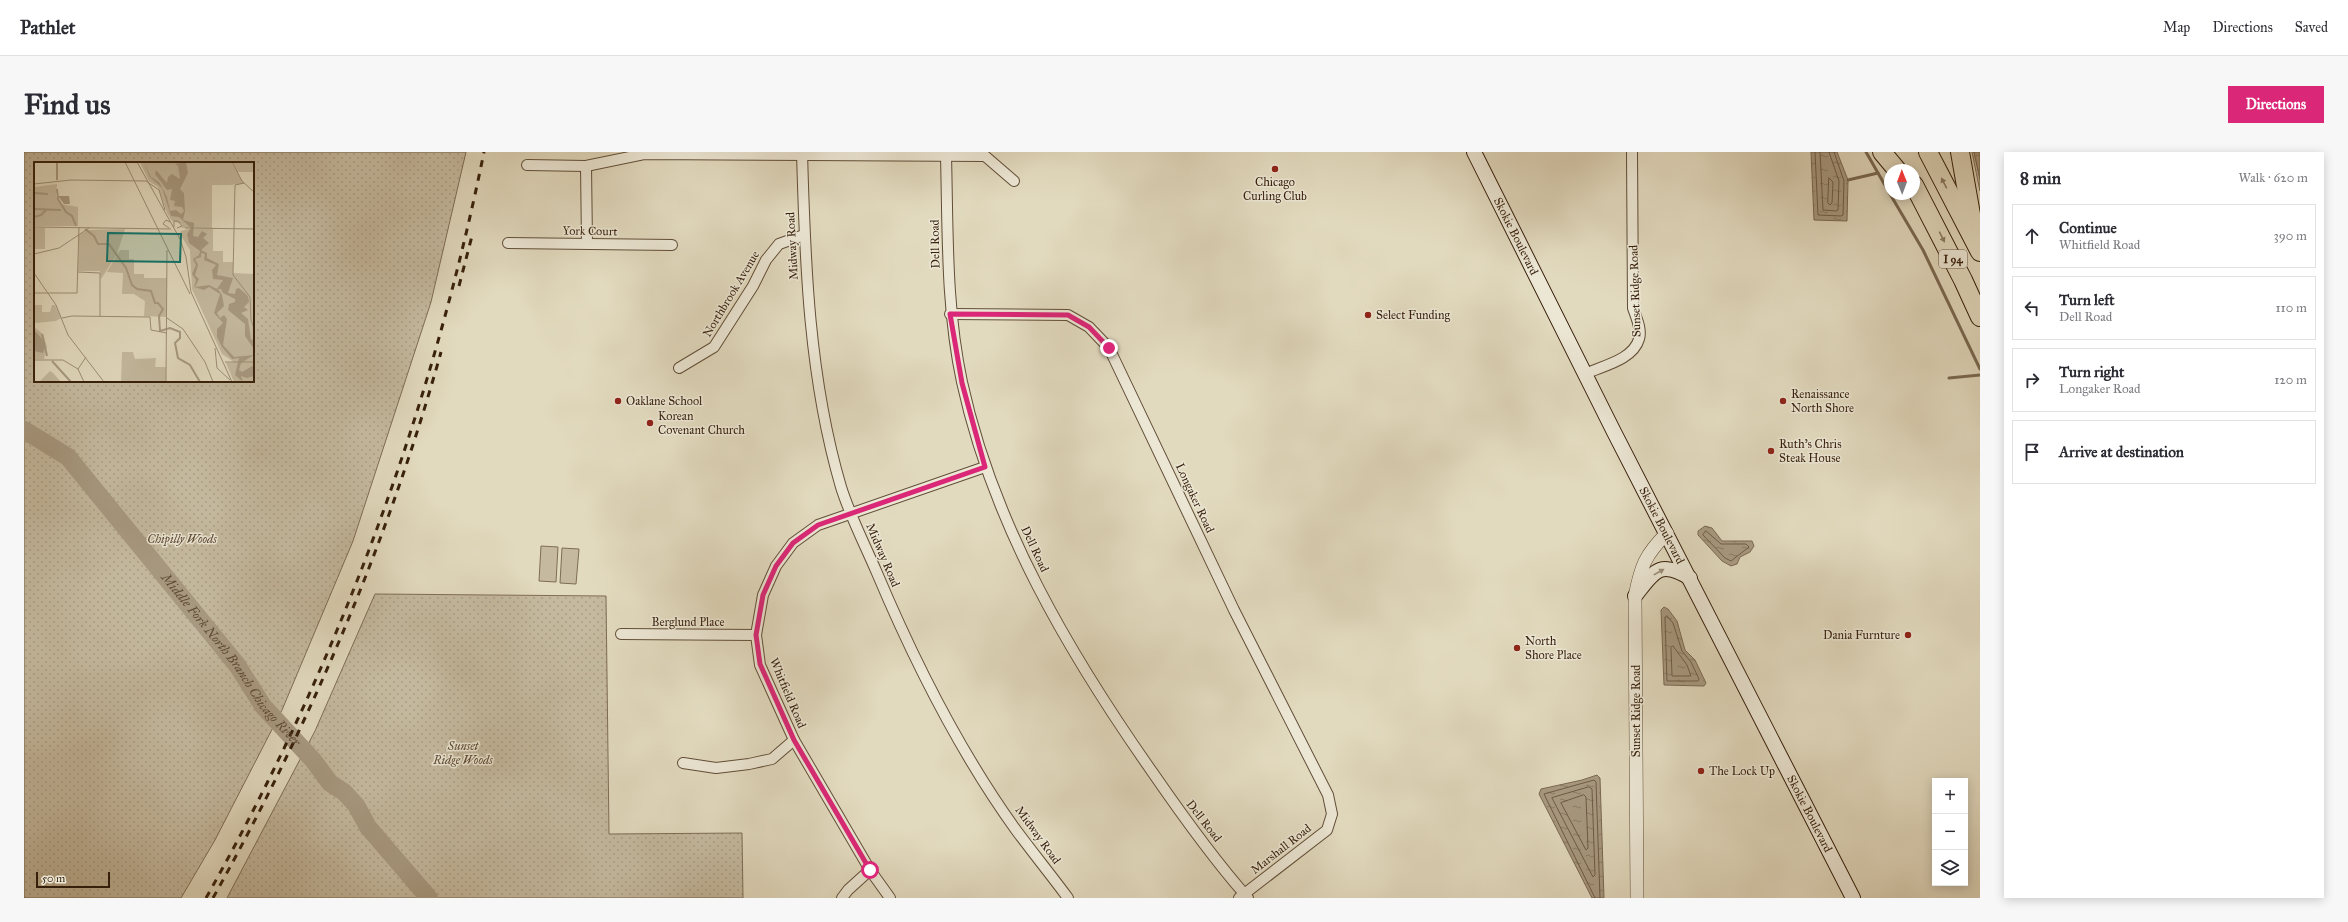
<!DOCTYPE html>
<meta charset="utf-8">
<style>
:root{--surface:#fff;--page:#f7f7f7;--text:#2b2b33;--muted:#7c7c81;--line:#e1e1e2;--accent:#db2777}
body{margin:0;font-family:"IM FELL Great Primer",serif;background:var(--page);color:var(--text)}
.controls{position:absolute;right:12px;bottom:12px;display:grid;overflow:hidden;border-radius:0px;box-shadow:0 2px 10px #0003}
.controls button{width:36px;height:36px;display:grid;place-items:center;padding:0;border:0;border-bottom:1px solid var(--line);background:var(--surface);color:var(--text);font:20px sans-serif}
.compass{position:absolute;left:1860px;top:12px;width:36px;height:36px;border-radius:50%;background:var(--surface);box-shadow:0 2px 10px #0003;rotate:359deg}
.scale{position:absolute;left:12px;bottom:10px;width:74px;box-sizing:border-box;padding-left:4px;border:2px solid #361f0b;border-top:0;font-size:11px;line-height:14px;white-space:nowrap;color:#361f0b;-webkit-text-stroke:3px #ece7d5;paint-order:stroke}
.stop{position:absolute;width:12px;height:12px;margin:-9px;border:3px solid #db2777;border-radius:50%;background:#fff}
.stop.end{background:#db2777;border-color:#fff;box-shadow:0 1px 4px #0008}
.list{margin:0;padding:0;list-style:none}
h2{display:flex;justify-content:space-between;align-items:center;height:52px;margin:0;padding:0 16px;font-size:17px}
h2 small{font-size:13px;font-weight:400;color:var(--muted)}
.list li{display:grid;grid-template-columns:26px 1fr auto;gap:12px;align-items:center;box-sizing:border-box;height:64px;margin:0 8px 8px;padding:0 8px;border:1px solid var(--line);border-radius:0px}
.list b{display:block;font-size:15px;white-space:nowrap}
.list p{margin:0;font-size:13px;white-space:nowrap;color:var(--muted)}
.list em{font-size:13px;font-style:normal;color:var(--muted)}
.icon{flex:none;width:22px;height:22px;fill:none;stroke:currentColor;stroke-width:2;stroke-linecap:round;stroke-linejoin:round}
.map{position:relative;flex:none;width:1956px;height:746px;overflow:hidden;border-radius:0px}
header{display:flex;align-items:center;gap:24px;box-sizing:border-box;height:56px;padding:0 20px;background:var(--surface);border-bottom:1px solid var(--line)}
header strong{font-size:19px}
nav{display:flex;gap:22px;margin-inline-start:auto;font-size:14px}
.intro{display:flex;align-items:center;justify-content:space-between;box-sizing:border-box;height:96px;padding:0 24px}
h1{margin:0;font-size:28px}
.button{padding:10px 18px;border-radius:0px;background:var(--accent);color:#fff;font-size:14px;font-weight:700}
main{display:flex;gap:24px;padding:0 24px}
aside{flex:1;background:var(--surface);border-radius:0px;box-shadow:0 2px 10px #0003}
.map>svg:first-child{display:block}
.grass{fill:url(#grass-tufts);stroke:#7e6c56}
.park{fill:url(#park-dots);stroke:#7e6c56;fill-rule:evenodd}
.garden{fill:#c5baa0;stroke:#7e6c56}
.water{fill:url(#water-ripples);stroke:#7a6952}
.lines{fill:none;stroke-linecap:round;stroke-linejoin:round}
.shore{stroke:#6f5c46;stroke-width:1}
.stream{stroke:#7a6952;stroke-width:3}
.river{stroke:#a89a82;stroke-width:18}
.minor-casing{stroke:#614e38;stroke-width:12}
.tertiary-casing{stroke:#614e38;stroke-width:14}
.secondary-casing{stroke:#361f0b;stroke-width:16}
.motorway-casing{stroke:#361f0b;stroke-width:20}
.minor{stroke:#ece7d5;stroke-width:10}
.tertiary{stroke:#ece7d5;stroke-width:13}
.secondary{stroke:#ece7d5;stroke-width:14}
.motorway{stroke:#e2dabf;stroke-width:18}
.rail{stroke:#361f0b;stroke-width:3;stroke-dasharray:7 7;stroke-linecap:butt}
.oneway{fill:#8c7c65}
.oneway2{fill:#9a8d7a}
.route{stroke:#db2777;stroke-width:5}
.poi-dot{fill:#8f2418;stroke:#ece7d5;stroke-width:1.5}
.labels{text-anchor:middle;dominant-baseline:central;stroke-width:3;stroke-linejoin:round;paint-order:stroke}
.shield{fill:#ece7d5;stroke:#6d5b48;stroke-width:1}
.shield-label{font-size:11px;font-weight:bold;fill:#361f0b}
.poi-label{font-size:12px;fill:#361f0b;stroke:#ece7d5;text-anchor:start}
.street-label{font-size:12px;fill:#361f0b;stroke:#ece7d5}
.park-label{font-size:12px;font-style:italic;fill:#5a4630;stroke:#ece7d5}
.water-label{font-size:13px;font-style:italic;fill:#5e4a35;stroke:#ece7d5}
.inset-river{fill:none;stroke:#a89a82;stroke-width:2}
.inset-road{fill:none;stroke:#9d8f77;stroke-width:1}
.view{fill:#0f766e;fill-opacity:0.15;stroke:#0f766e;stroke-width:2}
.inset-edge{fill:none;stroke:#361f0b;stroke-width:2}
</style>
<header>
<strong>Pathlet</strong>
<nav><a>Map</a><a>Directions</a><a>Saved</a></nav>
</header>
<div class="intro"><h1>Find us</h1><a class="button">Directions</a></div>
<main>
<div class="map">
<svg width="1956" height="746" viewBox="0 0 1956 746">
<defs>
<pattern id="grass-tufts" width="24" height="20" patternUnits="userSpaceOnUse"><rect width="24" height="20" fill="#c5baa0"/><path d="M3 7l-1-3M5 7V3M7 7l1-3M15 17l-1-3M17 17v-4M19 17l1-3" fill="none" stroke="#aa9f88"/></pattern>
<pattern id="park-dots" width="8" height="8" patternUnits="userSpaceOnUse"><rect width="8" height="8" fill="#c5baa0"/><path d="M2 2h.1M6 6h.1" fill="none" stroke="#aa9f88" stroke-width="1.8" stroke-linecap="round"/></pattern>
<pattern id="water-ripples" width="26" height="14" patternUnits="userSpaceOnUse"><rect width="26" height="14" fill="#a89a82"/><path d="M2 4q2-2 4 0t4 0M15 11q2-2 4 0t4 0" fill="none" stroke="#8a7d69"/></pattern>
</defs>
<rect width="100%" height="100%" fill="#e2dabf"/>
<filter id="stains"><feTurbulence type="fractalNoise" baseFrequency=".005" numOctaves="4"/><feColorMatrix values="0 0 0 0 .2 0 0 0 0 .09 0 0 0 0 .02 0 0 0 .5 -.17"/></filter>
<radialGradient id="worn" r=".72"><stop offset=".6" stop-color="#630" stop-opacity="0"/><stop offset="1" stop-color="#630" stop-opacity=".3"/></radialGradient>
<!-- grass -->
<path class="grass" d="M 1948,0 L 1950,0 L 1956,27 L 1956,39 Z"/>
<!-- park -->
<g class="park">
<path d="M 0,0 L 442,0 L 407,150 L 329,389 L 258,558 L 191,688 L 157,746 L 0,746 ZM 11,11 L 229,11 L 229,229 L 11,229 Z"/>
<path d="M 351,442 L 582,444 L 585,682 L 718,681 L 719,746 L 203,746 L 291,579 Z"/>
</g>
<!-- garden -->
<g class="garden">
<path d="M 517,394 L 534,395 L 532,430 L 515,429 Z"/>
<path d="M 538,396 L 555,397 L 552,432 L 536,431 Z"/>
</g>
<!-- water -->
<g class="water">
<path d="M 1787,0 L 1813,0 L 1824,28 L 1823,69 L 1790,68 Z"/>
<path d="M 1950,0 L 1956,0 L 1956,27 Z"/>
<path d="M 1681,374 L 1688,376 L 1698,389 L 1728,389 L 1730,394 L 1726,400 L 1716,405 L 1713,412 L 1707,414 L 1698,409 L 1674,383 L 1674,379 Z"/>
<path d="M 1640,455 L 1644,457 L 1653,469 L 1661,498 L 1671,508 L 1682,531 L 1680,534 L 1640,533 L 1637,458 Z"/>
<path d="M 1573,623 L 1576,626 L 1580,746 L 1568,746 L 1515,642 L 1517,637 L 1558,628 Z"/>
</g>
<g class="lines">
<!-- shore -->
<g class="shore">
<path d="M 1791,0 L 1794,63 L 1817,64 L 1819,63 L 1820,29 L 1810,0"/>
<path d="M 1796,0 L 1799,58 L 1812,59 L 1814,58 L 1815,29 L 1805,0"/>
<path d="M 1805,26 L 1809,30 L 1808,51 L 1806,53 L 1804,51 Z"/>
<path d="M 1682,379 L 1697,392 L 1722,392 L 1725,395 L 1707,409 L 1701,406 L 1679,383 Z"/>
<path d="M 1643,464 L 1649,471 L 1658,499 L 1667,510 L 1675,527 L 1674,529 L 1643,529 L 1641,466 Z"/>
<path d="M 1649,494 L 1663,513 L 1667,524 L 1648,524 L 1647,496 Z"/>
<path d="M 1565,635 L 1568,637 L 1571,723 L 1569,725 L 1528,646 Z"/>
<path d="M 1560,643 L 1562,645 L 1564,696 L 1562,698 L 1537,651 Z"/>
<path d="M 1571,746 L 1520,642 L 1570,628 L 1572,630 L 1576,746"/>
</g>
<!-- stream -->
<g class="stream">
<path d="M 1842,0 L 1866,42"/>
<path d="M 1824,28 L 1854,21"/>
<path d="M 1866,42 L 1899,98 L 1956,217"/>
<path d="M 1925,226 L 1956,223"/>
</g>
<!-- river -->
<path class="river" id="s1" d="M 0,278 L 44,305 L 213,513 L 239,554 L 289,608 L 306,631 L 320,640 L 332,653 L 344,675 L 405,746"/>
<!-- minor casing -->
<g class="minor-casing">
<g id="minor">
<path d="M 778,0 C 781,113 785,226 817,335 C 826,364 841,393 853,421 C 891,511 935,599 992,678 C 1009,701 1027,723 1044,746"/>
<path d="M 922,4 C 924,80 922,156 938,230 C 969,373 1046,503 1129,621 C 1158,663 1190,708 1224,746"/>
<path d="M 503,13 L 562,14 L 620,2 L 961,4 L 990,29"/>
<path d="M 562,14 L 563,91"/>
<path d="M 484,91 L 648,93"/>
<path d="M 926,162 L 1044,163 L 1065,175 L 1085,196 L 1210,458 L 1304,643 L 1308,662 L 1303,678 L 1215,746"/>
<path d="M 655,216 L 690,195 L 729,134 L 742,108 L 755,92 L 780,83"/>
<path d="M 1561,222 C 1578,214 1609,208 1615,187 C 1618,177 1612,165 1609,156 L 1608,0"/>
<path d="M 597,482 L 732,483"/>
<path d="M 659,611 L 692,616 L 725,612 L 748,607 L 770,588"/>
<path d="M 818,746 L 824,738 L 846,718"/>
<path d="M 866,746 L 846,718 L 770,588 L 736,513 L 732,483 L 739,443 L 752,414 L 769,391 L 794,373 L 961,315"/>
</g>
</g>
<!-- tertiary casing -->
<g class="tertiary-casing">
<path id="tertiary" d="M 1613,746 L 1611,444 C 1617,414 1621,403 1643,381"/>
</g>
<!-- secondary casing -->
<g class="secondary-casing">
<g id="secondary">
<path id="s2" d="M 1450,0 L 1590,280 L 1829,746"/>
<path d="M 1611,444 C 1630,420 1635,407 1666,426"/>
</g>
</g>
<!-- motorway casing -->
<g class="motorway-casing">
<g id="motorway">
<path d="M 1858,0 L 1873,18"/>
<path d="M 1904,0 L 1956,100"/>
<path d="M 1936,0 L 1949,74"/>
<path d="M 1890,33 L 1939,128 L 1956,165"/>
</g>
</g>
<!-- minor -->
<use href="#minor" class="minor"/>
<!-- tertiary -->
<use href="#tertiary" class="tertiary"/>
<!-- secondary -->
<use href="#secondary" class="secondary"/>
<!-- motorway -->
<use href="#motorway" class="motorway"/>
<!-- rail -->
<g class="rail">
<path d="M 435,134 L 449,80"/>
<path d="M 182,746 C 313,514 407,261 460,0"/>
<path d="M 189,746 C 285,574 364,390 417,200"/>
</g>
</g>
<!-- one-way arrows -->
<defs><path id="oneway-solid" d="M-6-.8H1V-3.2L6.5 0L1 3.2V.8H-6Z"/></defs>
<g class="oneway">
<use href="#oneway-solid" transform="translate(1920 31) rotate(-117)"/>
<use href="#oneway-solid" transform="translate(1918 85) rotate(63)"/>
</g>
<use class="oneway2" href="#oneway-solid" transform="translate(1635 420) rotate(-29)"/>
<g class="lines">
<!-- route -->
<path class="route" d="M 846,718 L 770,588 L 736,512 L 732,483 L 739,443 L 752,414 L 769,391 L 794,373 L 961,315 L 938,231 L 926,162 L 1044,163 L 1065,175 L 1085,196"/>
</g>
<!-- markers -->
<g class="poi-dot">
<circle cx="1251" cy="17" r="4"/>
<circle cx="1344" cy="163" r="4"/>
<circle cx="594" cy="249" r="4"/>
<circle cx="1759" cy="249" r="4"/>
<circle cx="626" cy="271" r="4"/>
<circle cx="1747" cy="299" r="4"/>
<circle cx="1884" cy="483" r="4"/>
<circle cx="1493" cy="496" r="4"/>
<circle cx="1677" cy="619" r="4"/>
</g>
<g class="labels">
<!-- shield labels -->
<rect class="shield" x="1915" y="98" width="28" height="18" rx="3"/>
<g class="shield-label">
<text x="1929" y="107">I 94</text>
</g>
<!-- poi labels -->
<g class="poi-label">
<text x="1251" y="30" text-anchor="middle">Chicago<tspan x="1251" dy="14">Curling Club</tspan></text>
<text x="1352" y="163">Select Funding</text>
<text x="1767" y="242">Renaissance<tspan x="1767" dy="14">North Shore</tspan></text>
<text x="602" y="249">Oaklane School</text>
<text x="634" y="264">Korean<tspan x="634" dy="14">Covenant Church</tspan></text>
<text x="1755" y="292">Ruth's Chris<tspan x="1755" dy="14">Steak House</tspan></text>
<text x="1876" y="483" text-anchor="end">Dania Furnture</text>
<text x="1501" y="489">North<tspan x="1501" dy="14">Shore Place</tspan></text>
<text x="1685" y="619">The Lock Up</text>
</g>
<!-- street labels -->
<g class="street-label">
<text transform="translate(566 79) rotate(1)">York Court</text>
<text stroke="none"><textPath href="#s2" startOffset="94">Skokie Boulevard</textPath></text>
<text transform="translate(911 92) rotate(-91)">Dell Road</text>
<text transform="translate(768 94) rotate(-93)">Midway Road</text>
<text transform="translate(1611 139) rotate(-92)">Sunset Ridge Road</text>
<text transform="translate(707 142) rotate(-59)">Northbrook Avenue</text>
<text transform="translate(1171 346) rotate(65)">Longaker Road</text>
<text stroke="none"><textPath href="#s2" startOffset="418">Skokie Boulevard</textPath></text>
<text transform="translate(1011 397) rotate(65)">Dell Road</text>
<text transform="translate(859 403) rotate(67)">Midway Road</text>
<text x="664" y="470">Berglund Place</text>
<text transform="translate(764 541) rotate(67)">Whitfield Road</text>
<text transform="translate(1612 559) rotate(-90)">Sunset Ridge Road</text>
<text stroke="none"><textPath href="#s2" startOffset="742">Skokie Boulevard</textPath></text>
<text transform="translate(1180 669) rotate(52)">Dell Road</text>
<text transform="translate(1014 683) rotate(54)">Midway Road</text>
<text transform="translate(1257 697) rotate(-38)">Marshall Road</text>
</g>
<!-- park labels -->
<g class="park-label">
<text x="158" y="387">Chipilly Woods</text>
<text x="439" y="594">Sunset<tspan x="439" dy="14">Ridge Woods</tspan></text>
</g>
<!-- water labels -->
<g class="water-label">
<text stroke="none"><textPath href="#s1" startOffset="312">Middle Fork North Branch Chicago River</textPath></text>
</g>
</g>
<!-- overview -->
<g transform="translate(10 10)">
<rect width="220" height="220" fill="#e2dabf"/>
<path d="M 156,0 L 200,23 L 178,23 L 178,56 L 156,56 ZM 88,190 L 99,190 L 101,197 L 122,196 L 121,205 L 132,205 L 132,220 L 87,220 ZM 16,209 L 19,211 L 27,220 L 5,220 Z" fill="#c5baa0"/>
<path d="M 106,0 L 197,0 L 210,22 L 156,23 L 156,55 L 178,56 L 178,66 L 148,66 L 148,62 L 138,59 L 133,51 L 124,25 L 115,19 ZM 198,0 L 220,0 L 220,10 L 203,10 ZM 23,22 L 22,34 L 27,42 L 44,45 L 44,64 L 0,64 L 0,25 ZM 0,66 L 11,66 L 11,87 L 0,87 ZM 91,67 L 83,92 L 67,117 L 66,109 L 44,109 L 45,73 L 54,68 ZM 155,67 L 179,67 L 179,89 L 189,89 L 189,100 L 199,100 L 199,111 L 220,112 L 220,220 L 200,220 L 192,201 L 200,200 L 188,192 L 158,127 L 156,88 L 146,72 L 147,69 ZM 86,88 L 95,88 L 95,97 L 100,97 L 100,112 L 110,112 L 110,116 L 133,116 L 132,155 L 110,154 L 111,139 L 100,132 L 88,132 L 89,111 L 73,110 ZM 0,143 L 8,143 L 8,150 L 16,150 L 18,143 L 21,143 L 27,156 L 22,159 L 1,161 ZM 0,165 L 9,172 L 13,185 L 10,197 L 0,197 Z" fill="#c5baa0"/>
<path d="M 131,2 L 138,2 L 140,3 L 138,9 L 144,13 L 145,17 L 140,12 L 136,13 L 136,7 L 131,5 L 130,9 L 134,12 L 131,15 L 135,13 L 134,21 L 129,17 L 129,5 L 131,4 L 136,6 L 138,4 Z" fill="#c5baa0"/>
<path d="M 110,0 L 117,15 L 125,20 L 128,25 L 133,35 L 136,49 L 142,48 L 147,52 L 150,49 L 148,45 L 140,44 L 141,39 L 136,38 L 138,27 L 133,28 L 121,12 L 122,8 L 133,21 L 134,15 L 138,12 L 146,17 L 144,4 L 141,2 L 152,0 L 154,11 L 146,27 L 150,31 L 151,49 L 149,58 L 160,61 L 159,74 L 164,75 L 168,69 L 173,72 L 169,76 L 175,81 L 167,88 L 173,91 L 173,96 L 185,102 L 183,113 L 199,116 L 194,131 L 201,132 L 202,127 L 205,126 L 214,134 L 215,140 L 210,145 L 214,148 L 207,151 L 214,157 L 217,178 L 220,177 L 220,187 L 211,174 L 211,162 L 194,148 L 195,142 L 201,140 L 201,137 L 189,131 L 187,127 L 184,127 L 188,133 L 190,144 L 183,151 L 186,156 L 190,153 L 193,157 L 189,183 L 200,195 L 220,193 L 207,201 L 205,208 L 208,210 L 220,203 L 220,214 L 213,216 L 207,214 L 209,220 L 201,213 L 205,196 L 198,197 L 188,185 L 183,175 L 183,167 L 189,161 L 180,151 L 186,132 L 175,125 L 170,128 L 160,125 L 162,118 L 158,112 L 162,103 L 159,97 L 165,93 L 166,89 L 155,81 L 153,72 L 157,66 L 145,55 L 137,54 L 128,26 L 116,15 ZM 167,91 L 171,92 L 170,98 L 182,103 L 178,108 L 179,117 L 189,118 L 183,127 L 175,123 L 161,125 L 165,117 L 161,113 L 164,103 L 161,97 L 167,95 ZM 24,34 L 35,34 L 36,42 L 30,42 ZM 1,169 L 8,177 L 11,184 L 9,191 L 0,189 Z" fill="#a89a82" fill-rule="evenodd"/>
<path class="inset-river" d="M 23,18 L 23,0M 23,27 L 24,37 L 32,50 L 38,54 L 42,64M 0,31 L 14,32M 0,47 L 27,48M 0,55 L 7,53 L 12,48M 51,67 L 60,74 L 64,82 L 75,82 L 92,106 L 98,123 L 103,127 L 117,129 L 121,141 L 124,141 L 129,147 L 125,154 L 126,169 L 136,166 L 146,170 L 146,176 L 141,181 L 144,196 L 156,203 L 166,220M 8,172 L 13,194M 18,199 L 37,220"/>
<path class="inset-road" d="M 91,0 L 156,132M 103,0 L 146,77 L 152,95 L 157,130 L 198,220M 198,0 L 208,19 L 220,30M 0,22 L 37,18 L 112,19 L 125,28 L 131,48M 0,65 L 137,67M 140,65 L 140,59 L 144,59 L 148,64 L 143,66M 135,66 L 129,62 L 132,58 L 136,60M 151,66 L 220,67M 200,67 L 201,23 L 210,21M 200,67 L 199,113 L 216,135 L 217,158 L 220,166M 0,92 L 25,86 L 55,66M 44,110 L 66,111 L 66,154M 0,111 L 22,143 L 34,173 L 70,220M 0,131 L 43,131 L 45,65M 28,156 L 38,154 L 116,155 L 117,168 L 133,171M 133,156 L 149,167 L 171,200 L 179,220M 181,186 L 183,206 L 196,218M 0,198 L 29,198 L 44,207M 191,200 L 220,200M 50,220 L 44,207 L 52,195M 132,220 L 133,88"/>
<path class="view" d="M 74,71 L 147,72 L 146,100 L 73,99 Z"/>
<rect width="220" height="220" class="inset-edge"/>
</g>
<rect width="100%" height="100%" filter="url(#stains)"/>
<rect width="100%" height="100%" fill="url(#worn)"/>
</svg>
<div class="controls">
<button>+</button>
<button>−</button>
<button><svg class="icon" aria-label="layers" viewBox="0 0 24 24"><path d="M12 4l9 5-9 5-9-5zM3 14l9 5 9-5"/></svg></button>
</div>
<svg class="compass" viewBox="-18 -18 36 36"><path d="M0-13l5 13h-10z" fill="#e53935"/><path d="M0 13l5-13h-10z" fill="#7c7c81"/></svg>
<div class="scale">50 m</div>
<div class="stop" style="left:846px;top:718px"></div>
<div class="stop end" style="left:1085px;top:196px"></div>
</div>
<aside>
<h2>8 min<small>Walk · 620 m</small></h2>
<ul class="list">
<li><svg class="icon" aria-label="ahead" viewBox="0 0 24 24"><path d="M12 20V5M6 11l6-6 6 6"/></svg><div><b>Continue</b><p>Whitfield Road</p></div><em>390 m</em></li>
<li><svg class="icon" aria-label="left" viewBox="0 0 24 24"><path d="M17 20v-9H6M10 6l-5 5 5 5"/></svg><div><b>Turn left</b><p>Dell Road</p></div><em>110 m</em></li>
<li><svg class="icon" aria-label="right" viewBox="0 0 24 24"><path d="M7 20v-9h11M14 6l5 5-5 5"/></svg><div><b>Turn right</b><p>Longaker Road</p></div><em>120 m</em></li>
<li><svg class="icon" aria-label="arrive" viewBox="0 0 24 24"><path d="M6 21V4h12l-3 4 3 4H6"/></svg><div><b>Arrive at destination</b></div></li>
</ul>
</aside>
</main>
